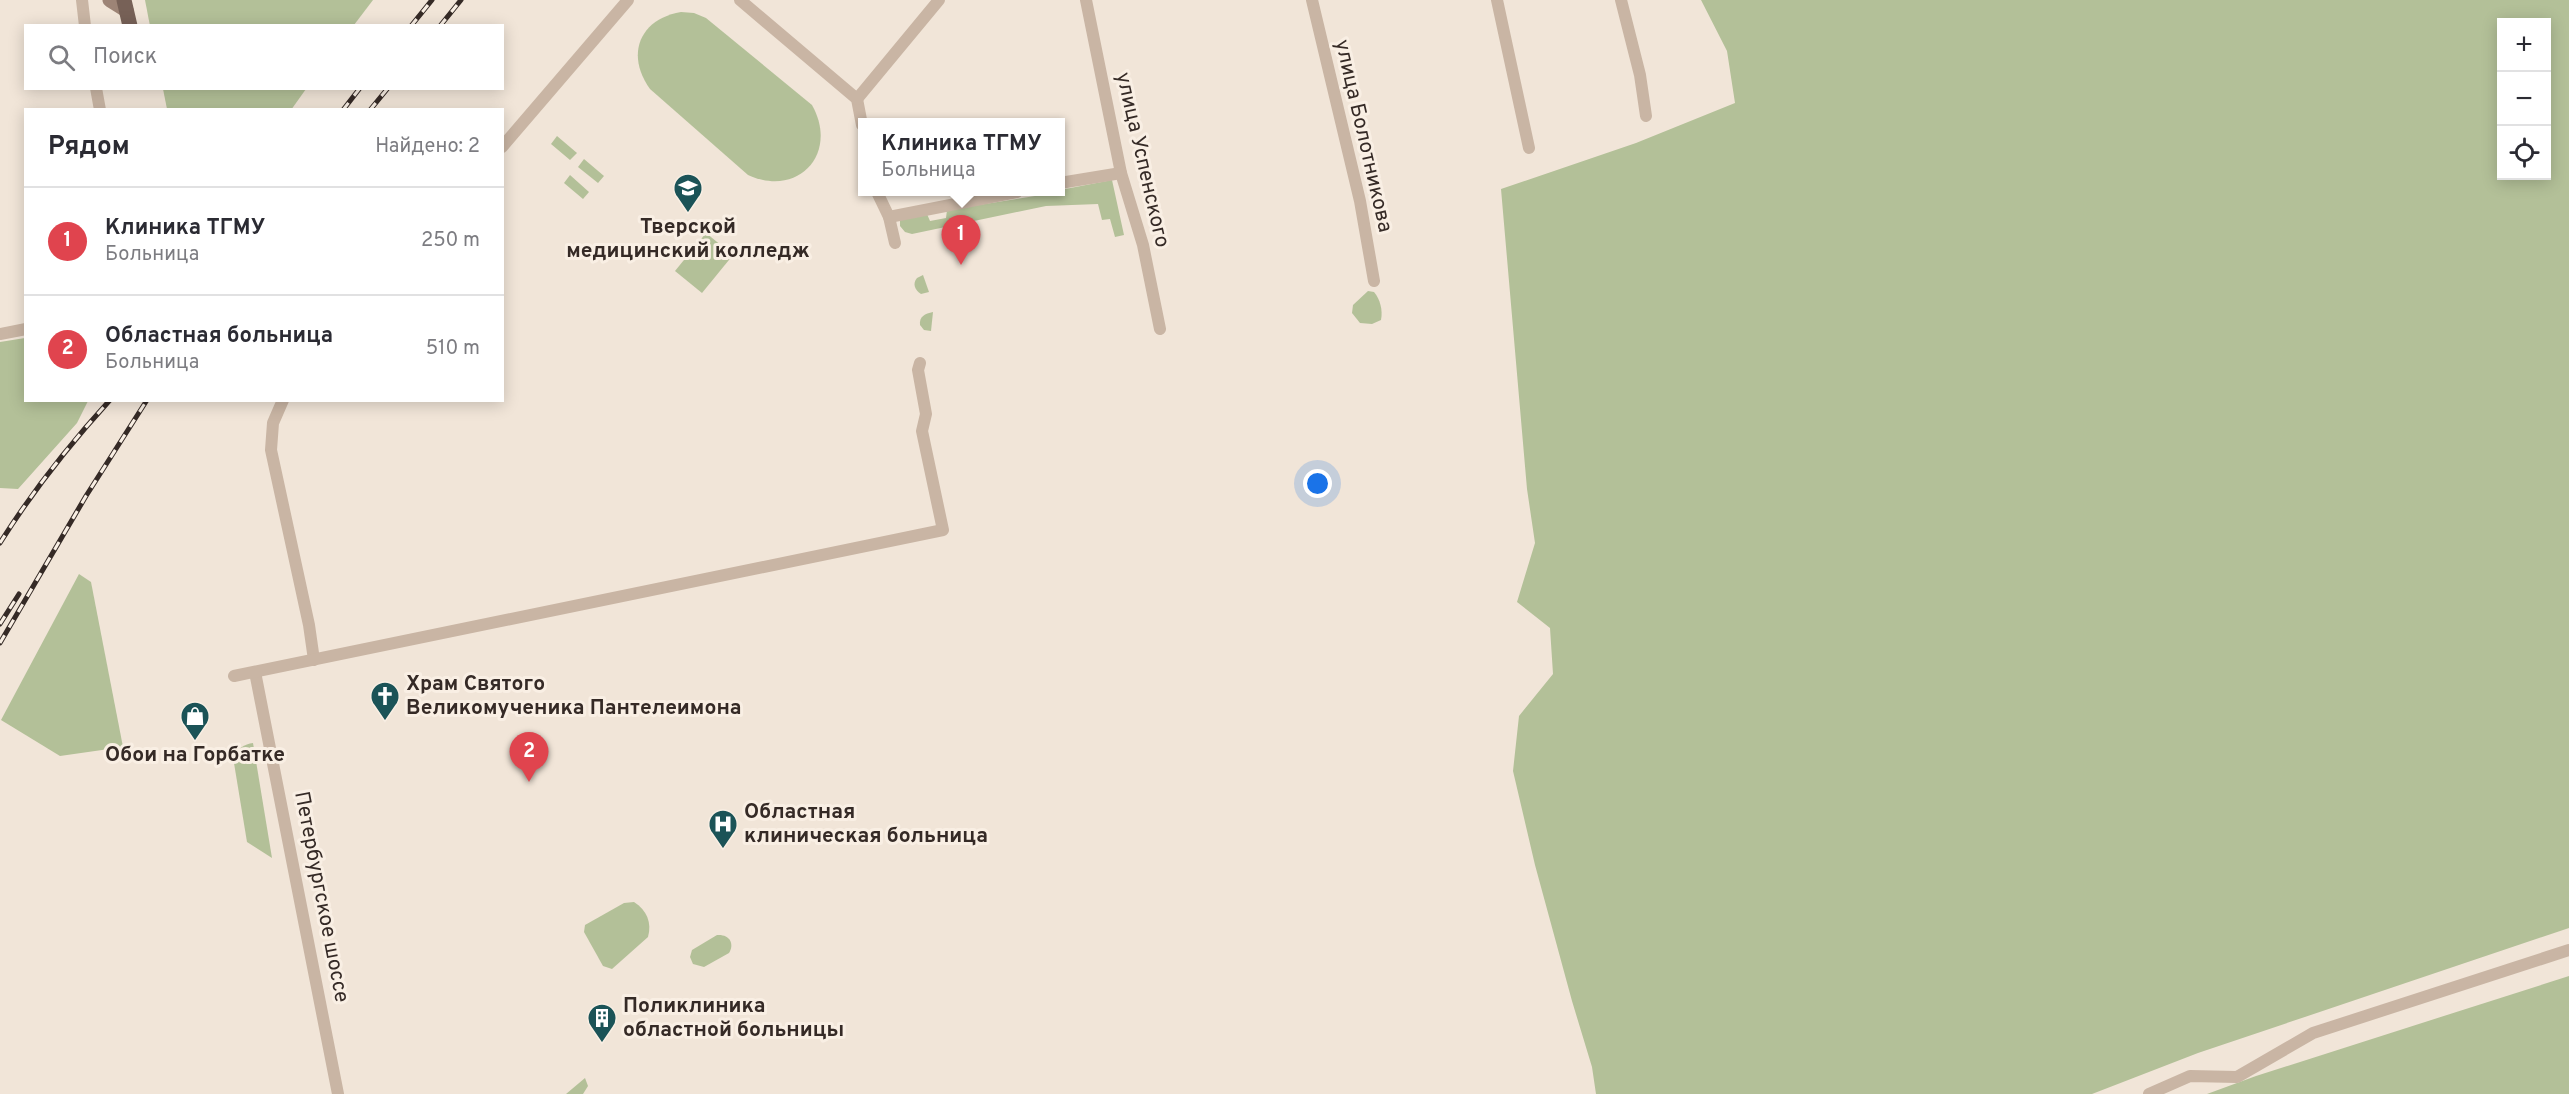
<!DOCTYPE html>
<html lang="ru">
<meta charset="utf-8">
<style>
:root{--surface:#fff;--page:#f2f2f3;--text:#2b2b33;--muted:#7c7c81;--line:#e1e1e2;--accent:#db2777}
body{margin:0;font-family:Overpass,sans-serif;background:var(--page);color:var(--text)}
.controls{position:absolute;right:18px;top:18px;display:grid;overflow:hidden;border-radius:0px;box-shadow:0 3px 15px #0003}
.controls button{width:54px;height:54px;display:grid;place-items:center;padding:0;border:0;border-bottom:2px solid var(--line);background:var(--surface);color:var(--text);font:30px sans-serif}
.you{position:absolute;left:1318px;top:484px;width:21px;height:21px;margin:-15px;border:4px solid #fff;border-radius:50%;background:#1a73e8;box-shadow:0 0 0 9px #1a73e833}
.badge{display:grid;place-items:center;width:39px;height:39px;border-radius:50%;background:var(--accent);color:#fff;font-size:20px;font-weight:700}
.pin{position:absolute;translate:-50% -50px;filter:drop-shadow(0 2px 3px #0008)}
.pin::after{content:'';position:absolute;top:32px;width:21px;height:18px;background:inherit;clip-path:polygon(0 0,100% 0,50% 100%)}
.popup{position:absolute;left:858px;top:118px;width:207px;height:78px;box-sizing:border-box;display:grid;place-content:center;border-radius:0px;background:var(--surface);filter:drop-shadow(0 2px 4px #0005);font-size:20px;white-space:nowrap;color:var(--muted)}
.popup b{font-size:22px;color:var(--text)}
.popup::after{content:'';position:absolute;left:50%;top:100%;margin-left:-12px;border:12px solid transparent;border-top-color:var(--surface)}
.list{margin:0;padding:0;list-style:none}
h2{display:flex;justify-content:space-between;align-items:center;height:78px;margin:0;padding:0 24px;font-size:26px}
h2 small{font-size:20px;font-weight:400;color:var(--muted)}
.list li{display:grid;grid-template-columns:39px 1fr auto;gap:18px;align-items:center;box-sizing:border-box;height:108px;padding:0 24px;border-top:2px solid var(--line)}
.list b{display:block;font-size:22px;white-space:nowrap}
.list p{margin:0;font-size:20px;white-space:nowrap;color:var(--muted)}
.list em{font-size:20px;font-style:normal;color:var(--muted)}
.icon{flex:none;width:33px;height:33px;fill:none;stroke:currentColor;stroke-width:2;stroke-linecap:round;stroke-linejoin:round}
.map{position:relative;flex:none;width:2569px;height:1094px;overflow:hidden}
.search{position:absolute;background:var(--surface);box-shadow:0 3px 15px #0003;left:24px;top:24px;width:480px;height:66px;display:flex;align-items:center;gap:15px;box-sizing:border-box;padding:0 21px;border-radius:0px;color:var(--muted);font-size:22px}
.panel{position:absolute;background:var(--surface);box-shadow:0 3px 15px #0003;left:24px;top:108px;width:480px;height:294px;border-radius:0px}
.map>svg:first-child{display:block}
.green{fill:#b3c098;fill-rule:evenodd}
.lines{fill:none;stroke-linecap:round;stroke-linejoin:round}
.street{stroke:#c9b5a4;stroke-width:12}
.secondary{stroke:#9d8476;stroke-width:15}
.primary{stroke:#776157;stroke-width:15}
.rail-casing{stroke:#352a26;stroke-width:5}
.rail{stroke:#f9efe4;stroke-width:3;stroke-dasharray:9;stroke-linecap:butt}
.labels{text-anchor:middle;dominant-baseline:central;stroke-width:6;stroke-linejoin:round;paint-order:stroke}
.street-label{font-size:21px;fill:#352a26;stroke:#f9efe4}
.poi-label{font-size:21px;font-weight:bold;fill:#352a26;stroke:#f9efe4;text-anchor:start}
</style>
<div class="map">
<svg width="2569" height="1094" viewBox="0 0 2569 1094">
<rect width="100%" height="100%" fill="#f1e5d8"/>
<!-- green -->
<g class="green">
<path d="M 145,0 L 373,0 L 354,25 L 150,26 Z"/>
<path d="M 1701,0 L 2569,0 L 2569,928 L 2198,1053 L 2092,1094 L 1596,1094 L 1592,1067 L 1572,1001 L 1535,865 L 1513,771 L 1519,716 L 1553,674 L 1550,628 L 1517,602 L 1535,543 L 1527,489 L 1501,189 L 1636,143 L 1735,103 L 1727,51 ZM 2502,22 L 2546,22 L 2546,176 L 2502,176 Z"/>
<path d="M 681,12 L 694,13 L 706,18 L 812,105 C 839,153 799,198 748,175 L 650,89 C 625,54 640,19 681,12 Z"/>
<path d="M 163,89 L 163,88 L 306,89 L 291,110 L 167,109 Z"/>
<path d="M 557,136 L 577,153 L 570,160 L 551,144 Z"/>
<path d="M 584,159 L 604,176 L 598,183 L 578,167 Z"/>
<path d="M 570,175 L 589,192 L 583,199 L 564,183 Z"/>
<path d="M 1112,180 L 1124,235 L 1115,237 L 1110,219 L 1102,220 L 1098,204 L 1046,206 L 912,234 L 905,232 L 900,226 L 900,220 L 927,214 L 930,221 L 946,218 L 947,210 L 1060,192 L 1060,190 Z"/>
<path d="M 706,233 L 733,255 L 702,293 L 675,271 Z"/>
<path d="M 923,275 L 929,292 L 921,294 C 915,290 912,284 917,278 Z"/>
<path d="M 1368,291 L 1374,292 C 1380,299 1383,310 1381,320 L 1372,324 L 1360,323 L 1352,313 L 1353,305 Z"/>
<path d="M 933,312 L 931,331 L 924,330 L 920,325 C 919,316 925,314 933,312 Z"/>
<path d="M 25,338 L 26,400 L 88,401 L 77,423 L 18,489 L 0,488 L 0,342 Z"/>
<path d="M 79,574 L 91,582 L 123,747 L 60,756 L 1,720 Z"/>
<path d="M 253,743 L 272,858 L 247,842 L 233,757 C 236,749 245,744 253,743 Z"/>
<path d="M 634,902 C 647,910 652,923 648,937 L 612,969 L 603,966 L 584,932 L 585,925 L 624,903 Z"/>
<path d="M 717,935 C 729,934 735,943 729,953 L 704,967 L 693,964 L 690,957 L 692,950 Z"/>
<path d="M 2569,976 L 2569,1094 L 2207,1094 L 2256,1076 Z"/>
<path d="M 585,1078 L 588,1086 L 583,1094 L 566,1094 Z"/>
</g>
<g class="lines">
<!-- street -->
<g class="street">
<path d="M 82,0 L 85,26"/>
<path d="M 740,0 L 857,99 L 862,125"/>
<path d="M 1086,0 L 1121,173 L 1143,245 L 1160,329"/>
<path d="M 1312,0 L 1360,201 L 1374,281"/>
<path d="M 1497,0 L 1529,148"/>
<path d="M 1621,0 L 1640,75 L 1646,116"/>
<path d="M 96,88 L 100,110"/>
<path d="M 857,99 L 939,0"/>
<path d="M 502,147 L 628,0"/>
<path d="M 1060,183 L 1121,173"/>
<path d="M 877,192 L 889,217 L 895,243"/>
<path d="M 889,217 L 1017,192"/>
<path d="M 0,334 L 26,329"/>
<path d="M 283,400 L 273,423 L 271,450 L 309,625 L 314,660"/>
<path d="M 255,672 L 338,1094"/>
<path d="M 234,676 L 943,530 L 922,431 L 926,414 L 918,370 L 920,363"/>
<path d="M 2149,1094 L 2190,1076 L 2237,1077 L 2313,1033 L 2569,950"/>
</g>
<!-- secondary -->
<path class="secondary" d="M 110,0 L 126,10"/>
<!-- primary -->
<path class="primary" d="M 124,0 L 130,26"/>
<!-- rail casing -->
<g class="rail-casing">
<g id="rail">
<path d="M 411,26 L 432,0"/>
<path d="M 440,26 L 461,0"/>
<path d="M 343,110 L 360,88"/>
<path d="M 370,110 L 388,88"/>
<path d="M 0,543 C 32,492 69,445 110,400"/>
<path d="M 0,624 L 19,594"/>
<path d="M 0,643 L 86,496 L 147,400"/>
</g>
</g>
<!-- rail -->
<use href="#rail" class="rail"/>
</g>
<!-- icons -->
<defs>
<g id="university-pin" transform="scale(1.5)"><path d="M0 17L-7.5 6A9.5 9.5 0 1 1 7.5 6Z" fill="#1b5357" stroke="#f9efe4"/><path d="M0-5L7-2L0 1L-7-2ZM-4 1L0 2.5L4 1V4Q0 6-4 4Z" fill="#fff"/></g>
<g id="church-pin" transform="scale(1.5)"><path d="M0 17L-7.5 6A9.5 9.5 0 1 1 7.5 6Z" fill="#1b5357" stroke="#f9efe4"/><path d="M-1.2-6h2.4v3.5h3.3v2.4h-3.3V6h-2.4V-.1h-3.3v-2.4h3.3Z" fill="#fff"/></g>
<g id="shop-pin" transform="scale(1.5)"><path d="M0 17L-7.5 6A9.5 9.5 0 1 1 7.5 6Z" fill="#1b5357" stroke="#f9efe4"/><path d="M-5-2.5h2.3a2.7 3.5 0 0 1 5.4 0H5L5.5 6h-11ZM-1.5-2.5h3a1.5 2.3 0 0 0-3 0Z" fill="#fff"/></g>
<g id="hospital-pin" transform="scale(1.5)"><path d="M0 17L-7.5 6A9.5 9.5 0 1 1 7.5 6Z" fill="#1b5357" stroke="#f9efe4"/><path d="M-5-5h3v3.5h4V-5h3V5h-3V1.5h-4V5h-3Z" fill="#fff"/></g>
<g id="building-pin" transform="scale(1.5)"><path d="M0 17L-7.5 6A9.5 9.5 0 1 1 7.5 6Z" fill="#1b5357" stroke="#f9efe4"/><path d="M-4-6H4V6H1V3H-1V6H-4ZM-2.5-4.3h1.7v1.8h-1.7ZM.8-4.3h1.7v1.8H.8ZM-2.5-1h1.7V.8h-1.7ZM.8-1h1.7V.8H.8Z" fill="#fff"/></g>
</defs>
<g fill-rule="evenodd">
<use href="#university-pin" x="688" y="188"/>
<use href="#church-pin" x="385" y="696"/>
<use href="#shop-pin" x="195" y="716"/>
<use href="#hospital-pin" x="723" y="824"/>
<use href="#building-pin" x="602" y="1018"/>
</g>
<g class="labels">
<!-- street labels -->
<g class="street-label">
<text transform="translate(1363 136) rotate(77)">улица Болотникова</text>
<text transform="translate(1142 160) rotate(77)">улица Успенского</text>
<text transform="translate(321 897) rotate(79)">Петербургское шоссе</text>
</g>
<!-- poi labels -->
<g class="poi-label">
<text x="688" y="227" text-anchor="middle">Тверской<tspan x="688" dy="24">медицинский колледж</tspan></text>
<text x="406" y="684">Храм Святого<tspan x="406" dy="24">Великомученика Пантелеимона</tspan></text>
<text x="195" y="755" text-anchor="middle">Обои на Горбатке</text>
<text x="744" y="812">Областная<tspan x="744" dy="24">клиническая больница</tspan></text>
<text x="623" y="1006">Поликлиника<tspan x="623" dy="24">областной больницы</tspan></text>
</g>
</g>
</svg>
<div class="controls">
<button>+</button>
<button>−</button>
<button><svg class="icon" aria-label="locate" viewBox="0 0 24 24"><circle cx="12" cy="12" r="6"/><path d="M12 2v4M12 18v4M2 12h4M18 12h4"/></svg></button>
</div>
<div class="you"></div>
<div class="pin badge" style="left:961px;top:265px;background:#e0444e">1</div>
<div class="popup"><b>Клиника ТГМУ</b>Больница</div>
<div class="pin badge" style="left:529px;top:782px;background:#e0444e">2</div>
<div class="search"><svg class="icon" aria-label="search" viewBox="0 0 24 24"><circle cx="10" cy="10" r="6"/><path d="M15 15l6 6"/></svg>Поиск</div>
<section class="panel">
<h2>Рядом<small>Найдено: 2</small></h2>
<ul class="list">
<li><span class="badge" style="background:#e0444e">1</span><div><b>Клиника ТГМУ</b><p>Больница</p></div><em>250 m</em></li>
<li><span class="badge" style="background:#e0444e">2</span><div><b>Областная больница</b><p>Больница</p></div><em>510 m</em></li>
</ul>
</section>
</div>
